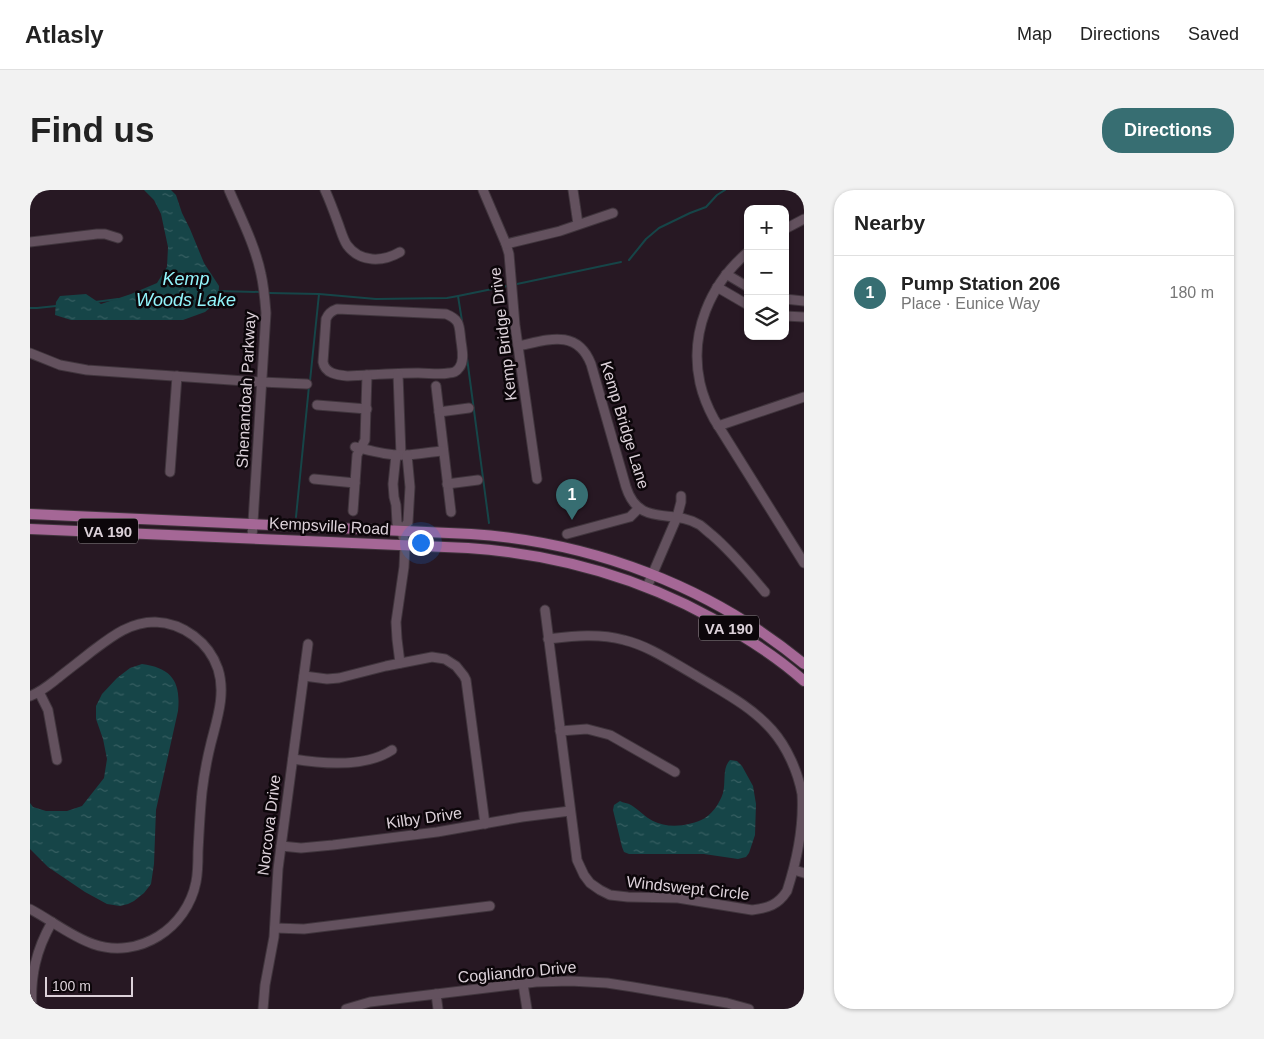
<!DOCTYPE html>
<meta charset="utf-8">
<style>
:root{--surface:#fff;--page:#f2f2f2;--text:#222;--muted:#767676;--line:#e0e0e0;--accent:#376e72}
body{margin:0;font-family:Arial,sans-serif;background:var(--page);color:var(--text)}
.controls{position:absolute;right:15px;top:15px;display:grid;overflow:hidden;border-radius:10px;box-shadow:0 1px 4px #0004}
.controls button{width:45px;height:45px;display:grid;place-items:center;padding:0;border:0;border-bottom:1px solid var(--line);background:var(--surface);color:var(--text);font:25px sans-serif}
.scale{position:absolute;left:15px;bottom:12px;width:88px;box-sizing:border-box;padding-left:5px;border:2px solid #dcd1d9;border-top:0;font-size:14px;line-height:18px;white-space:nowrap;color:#dcd1d9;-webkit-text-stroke:4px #0c060a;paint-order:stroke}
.you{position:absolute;left:390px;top:352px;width:18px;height:18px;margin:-12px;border:4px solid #fff;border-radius:50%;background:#1a73e8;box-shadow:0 0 0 8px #1a73e833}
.badge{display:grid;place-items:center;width:32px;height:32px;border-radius:50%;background:var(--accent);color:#fff;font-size:16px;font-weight:700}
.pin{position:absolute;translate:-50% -41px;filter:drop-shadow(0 1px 2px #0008)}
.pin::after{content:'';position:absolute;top:26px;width:18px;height:15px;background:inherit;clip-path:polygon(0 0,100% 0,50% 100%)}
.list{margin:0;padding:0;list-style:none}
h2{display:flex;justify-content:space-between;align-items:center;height:65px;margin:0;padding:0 20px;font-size:21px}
h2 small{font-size:16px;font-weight:400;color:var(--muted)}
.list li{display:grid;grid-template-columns:32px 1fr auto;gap:15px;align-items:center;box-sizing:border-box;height:75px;padding:0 20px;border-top:1px solid var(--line)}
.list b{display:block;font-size:19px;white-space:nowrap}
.list p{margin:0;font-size:16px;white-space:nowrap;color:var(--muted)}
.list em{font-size:16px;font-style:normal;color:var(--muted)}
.icon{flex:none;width:28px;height:28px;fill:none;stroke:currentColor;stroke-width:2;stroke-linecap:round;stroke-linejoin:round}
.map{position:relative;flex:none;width:774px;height:819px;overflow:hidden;border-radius:20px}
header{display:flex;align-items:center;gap:30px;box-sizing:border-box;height:70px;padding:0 25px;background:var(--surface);border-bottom:1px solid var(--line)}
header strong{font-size:24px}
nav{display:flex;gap:28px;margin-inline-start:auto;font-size:18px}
.intro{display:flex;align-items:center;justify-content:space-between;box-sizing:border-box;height:120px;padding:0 30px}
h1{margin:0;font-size:35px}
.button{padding:12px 22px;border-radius:20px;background:var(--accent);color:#fff;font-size:18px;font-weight:700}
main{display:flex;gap:30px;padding:0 30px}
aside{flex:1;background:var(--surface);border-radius:20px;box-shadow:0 1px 4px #0004}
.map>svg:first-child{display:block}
.water{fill:url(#water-ripples)}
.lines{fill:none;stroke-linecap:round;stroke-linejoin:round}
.stream{stroke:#164548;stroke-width:2}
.minor-casing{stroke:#40353d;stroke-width:11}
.major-casing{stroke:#40353d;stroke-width:12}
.minor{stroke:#63515e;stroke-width:9}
.major{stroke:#a56796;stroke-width:10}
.labels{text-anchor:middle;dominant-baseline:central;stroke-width:5;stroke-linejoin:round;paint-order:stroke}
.shield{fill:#0c060a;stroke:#9e949b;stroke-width:1}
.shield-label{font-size:15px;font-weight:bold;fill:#dcd1d9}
.street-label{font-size:16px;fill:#dcd1d9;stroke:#0c060a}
.water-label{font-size:18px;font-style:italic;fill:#93f5fc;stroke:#0c060a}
</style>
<header>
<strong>Atlasly</strong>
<nav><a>Map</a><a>Directions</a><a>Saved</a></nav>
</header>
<div class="intro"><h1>Find us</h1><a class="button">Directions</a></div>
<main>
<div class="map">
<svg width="774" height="819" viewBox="0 0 774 819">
<defs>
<pattern id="water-ripples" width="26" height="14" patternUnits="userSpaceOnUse" patternTransform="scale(1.25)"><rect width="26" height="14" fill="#164548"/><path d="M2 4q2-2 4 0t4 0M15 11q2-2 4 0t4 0" fill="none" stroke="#375f62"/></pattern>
</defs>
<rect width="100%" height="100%" fill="#271823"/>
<!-- water -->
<g class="water">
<path d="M 114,0 L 141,0 L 146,5 L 152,23 L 160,39 L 174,73 L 189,96 L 188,111 L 175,122 L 153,130 L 41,130 L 25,125 L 26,112 L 30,106 L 56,104 L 71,114 L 101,104 L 127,93 L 137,77 L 138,57 L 131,24 L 124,10 Z"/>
<path d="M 112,474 C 142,478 151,492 148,521 L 126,620 L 124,674 L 121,694 L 114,703 L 104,711 L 98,714 L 90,716 L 77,714 L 55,702 L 18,677 L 0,659 L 0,613 L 3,617 L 16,621 L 37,621 L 52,616 L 74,588 L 77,569 L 73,549 L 66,529 L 66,516 L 72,504 L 87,488 L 100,478 Z"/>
<path d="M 700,570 L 707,571 L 712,576 L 723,596 L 726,614 L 725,645 L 719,663 L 716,667 L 708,669 L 674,664 L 599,664 L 594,662 L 592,657 L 583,620 L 584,615 L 590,611 C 593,613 598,613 601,615 C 608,619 615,627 623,631 C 638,639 661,636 675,628 C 684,622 690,612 693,603 C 696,592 692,578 700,570 Z"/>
</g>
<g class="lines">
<!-- stream -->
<g class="stream">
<path d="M 599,70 L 616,49 L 629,38 L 660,23 L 676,17 L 687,5 L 695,0"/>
<path d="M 487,94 L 591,72"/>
<path d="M 187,101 L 230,102"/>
<path d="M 239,103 L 289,104 L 346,109 L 417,108 L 428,106 L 477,96"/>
<path d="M 428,106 L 432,131"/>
<path d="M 65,112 L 88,109"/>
<path d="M 0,118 L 7,118 L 26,116"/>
<path d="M 437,168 L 459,333"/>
<path d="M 280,191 L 289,104"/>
<path d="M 266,327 L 279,196"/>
</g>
<!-- minor casing -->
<g class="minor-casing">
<g id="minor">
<path d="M 199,0 C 211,28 225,55 231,84 C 234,97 235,110 236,123 L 222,348"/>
<path d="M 295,0 C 300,11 304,22 308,33 C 311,41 313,49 317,55 C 330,73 353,72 370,62"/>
<path d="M 453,0 L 476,54 L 479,64 L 485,135 L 507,289"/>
<path d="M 543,0 L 548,34"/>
<path d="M 755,39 L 774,29"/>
<path d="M 0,52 L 67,44 L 75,44 L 88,48"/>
<path d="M 476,54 L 530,41 L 583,23"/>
<path d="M 718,62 C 680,94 659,143 670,193 C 673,206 678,218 684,229 L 774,373"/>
<path d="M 696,84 L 718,97"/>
<path d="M 687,97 L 718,115"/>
<path d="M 755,109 L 774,111"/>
<path d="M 307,119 L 416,124 C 431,130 429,136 431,151 C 432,159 435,171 429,178 C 427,181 423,183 419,183 C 409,185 399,183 388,183 C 365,183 341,185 318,186 C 308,185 295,184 293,172 L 296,129 C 298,124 301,121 307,119 Z"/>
<path d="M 755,126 L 774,127"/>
<path d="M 488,156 C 517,150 547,138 561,174 L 596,297 C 609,338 642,318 670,335 C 674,338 678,342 682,345 C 702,362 718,382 735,402"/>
<path d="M 0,163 L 30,175 L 57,180 L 231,192 L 277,194"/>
<path d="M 368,184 L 371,265"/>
<path d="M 406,196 L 421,322"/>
<path d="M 287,215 L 337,219"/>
<path d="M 409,222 L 439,218"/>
<path d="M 688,236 L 774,207"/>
<path d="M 325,257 C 342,261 359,266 377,265 C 389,264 401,262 413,261"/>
<path d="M 366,265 L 363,294 L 364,307 L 366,315 L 367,333 L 372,341 L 375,355 L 374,377 L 366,432 L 367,449 L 370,473"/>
<path d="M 140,282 L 147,186"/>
<path d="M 284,289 L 325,293"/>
<path d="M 417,294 L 448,290"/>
<path d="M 323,321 L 327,265 L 335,250 L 337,185"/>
<path d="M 372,341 L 378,332 L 380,297 L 377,265"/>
<path d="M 537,344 L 600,327 L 609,318"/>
<path d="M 617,397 L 647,327 L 651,312 L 651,306"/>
<path d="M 515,420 L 547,670 L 554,685 L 560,693 L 570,700 L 580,705 L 598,707 L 648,708 L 722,720 C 738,718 748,715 757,701 C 767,670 774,637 772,604 C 768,582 757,557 742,540 C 721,516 691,501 665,485 C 642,472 619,456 594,450 C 568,443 544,446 518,449"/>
<path d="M 274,486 L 297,489 L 309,488 L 356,476 L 402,467 L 415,469 L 426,476 L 434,486 L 436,490 L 455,634"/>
<path d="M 9,502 L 18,520 L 27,570"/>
<path d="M 0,506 C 11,502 19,495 28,488 C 39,479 50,471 61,462 C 81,447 99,432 125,432 C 153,433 179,452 188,479 C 196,504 187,529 181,553 C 177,569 174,585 172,602 C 170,622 169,642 168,662 C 168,672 168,682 166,692 C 157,738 109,770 63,754 C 40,746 21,730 0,719"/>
<path d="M 530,541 L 557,539 L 580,545 L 645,582"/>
<path d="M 263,569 C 293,574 335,578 362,560"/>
<path d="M 251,656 L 271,658 L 303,655 L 407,642 L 492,627 L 540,621"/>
<path d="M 764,680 L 774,683"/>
<path d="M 245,738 L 274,739 L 460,716"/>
<path d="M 493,794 L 497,819"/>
<path d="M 406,804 L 408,819"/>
<path d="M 2,819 C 0,786 6,760 22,732"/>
<path d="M 233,819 L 235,795 L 244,747 L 248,679 L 278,454"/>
<path d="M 316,819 L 340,812 L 506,792 L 540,791 L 577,793 L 603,797 L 697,813 L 719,819"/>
</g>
</g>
<!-- major casing -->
<g class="major-casing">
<g id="major">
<path d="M 0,324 L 441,344 C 562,352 680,396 774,474"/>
<path d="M 0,339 L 438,358 C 536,365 626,392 709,444 C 732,458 754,473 774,491"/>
</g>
</g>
<!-- minor -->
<use href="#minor" class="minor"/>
<!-- major -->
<use href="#major" class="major"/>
</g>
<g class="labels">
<!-- shield labels -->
<g class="shield">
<rect x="48" y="328.5" width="60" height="25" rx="4"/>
<rect x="669" y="425.5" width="60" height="25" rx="4"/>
</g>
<g class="shield-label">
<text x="78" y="341">VA 190</text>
<text x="699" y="438">VA 190</text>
</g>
<!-- street labels -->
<g class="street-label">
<text transform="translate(473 144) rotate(-97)">Kemp Bridge Drive</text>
<text transform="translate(216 200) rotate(-87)">Shenandoah Parkway</text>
<text transform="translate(595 235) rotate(73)">Kemp Bridge Lane</text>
<text transform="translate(299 336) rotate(3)">Kempsville Road</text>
<text transform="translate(394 628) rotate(-8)">Kilby Drive</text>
<text transform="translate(239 635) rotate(-83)">Norcova Drive</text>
<text transform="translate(658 698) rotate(6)">Windswept Circle</text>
<text transform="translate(487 782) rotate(-5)">Cogliandro Drive</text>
</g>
<!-- water labels -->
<g class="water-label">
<text x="156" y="89">Kemp<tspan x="156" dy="21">Woods Lake</tspan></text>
</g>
</g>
</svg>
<div class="controls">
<button>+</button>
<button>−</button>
<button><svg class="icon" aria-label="layers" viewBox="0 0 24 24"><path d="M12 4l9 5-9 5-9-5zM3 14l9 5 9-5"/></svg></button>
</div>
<div class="scale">100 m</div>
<div class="you"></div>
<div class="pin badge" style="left:542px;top:330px">1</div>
</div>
<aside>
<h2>Nearby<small></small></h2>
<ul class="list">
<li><span class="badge">1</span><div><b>Pump Station 206</b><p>Place · Eunice Way</p></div><em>180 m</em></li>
</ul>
</aside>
</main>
